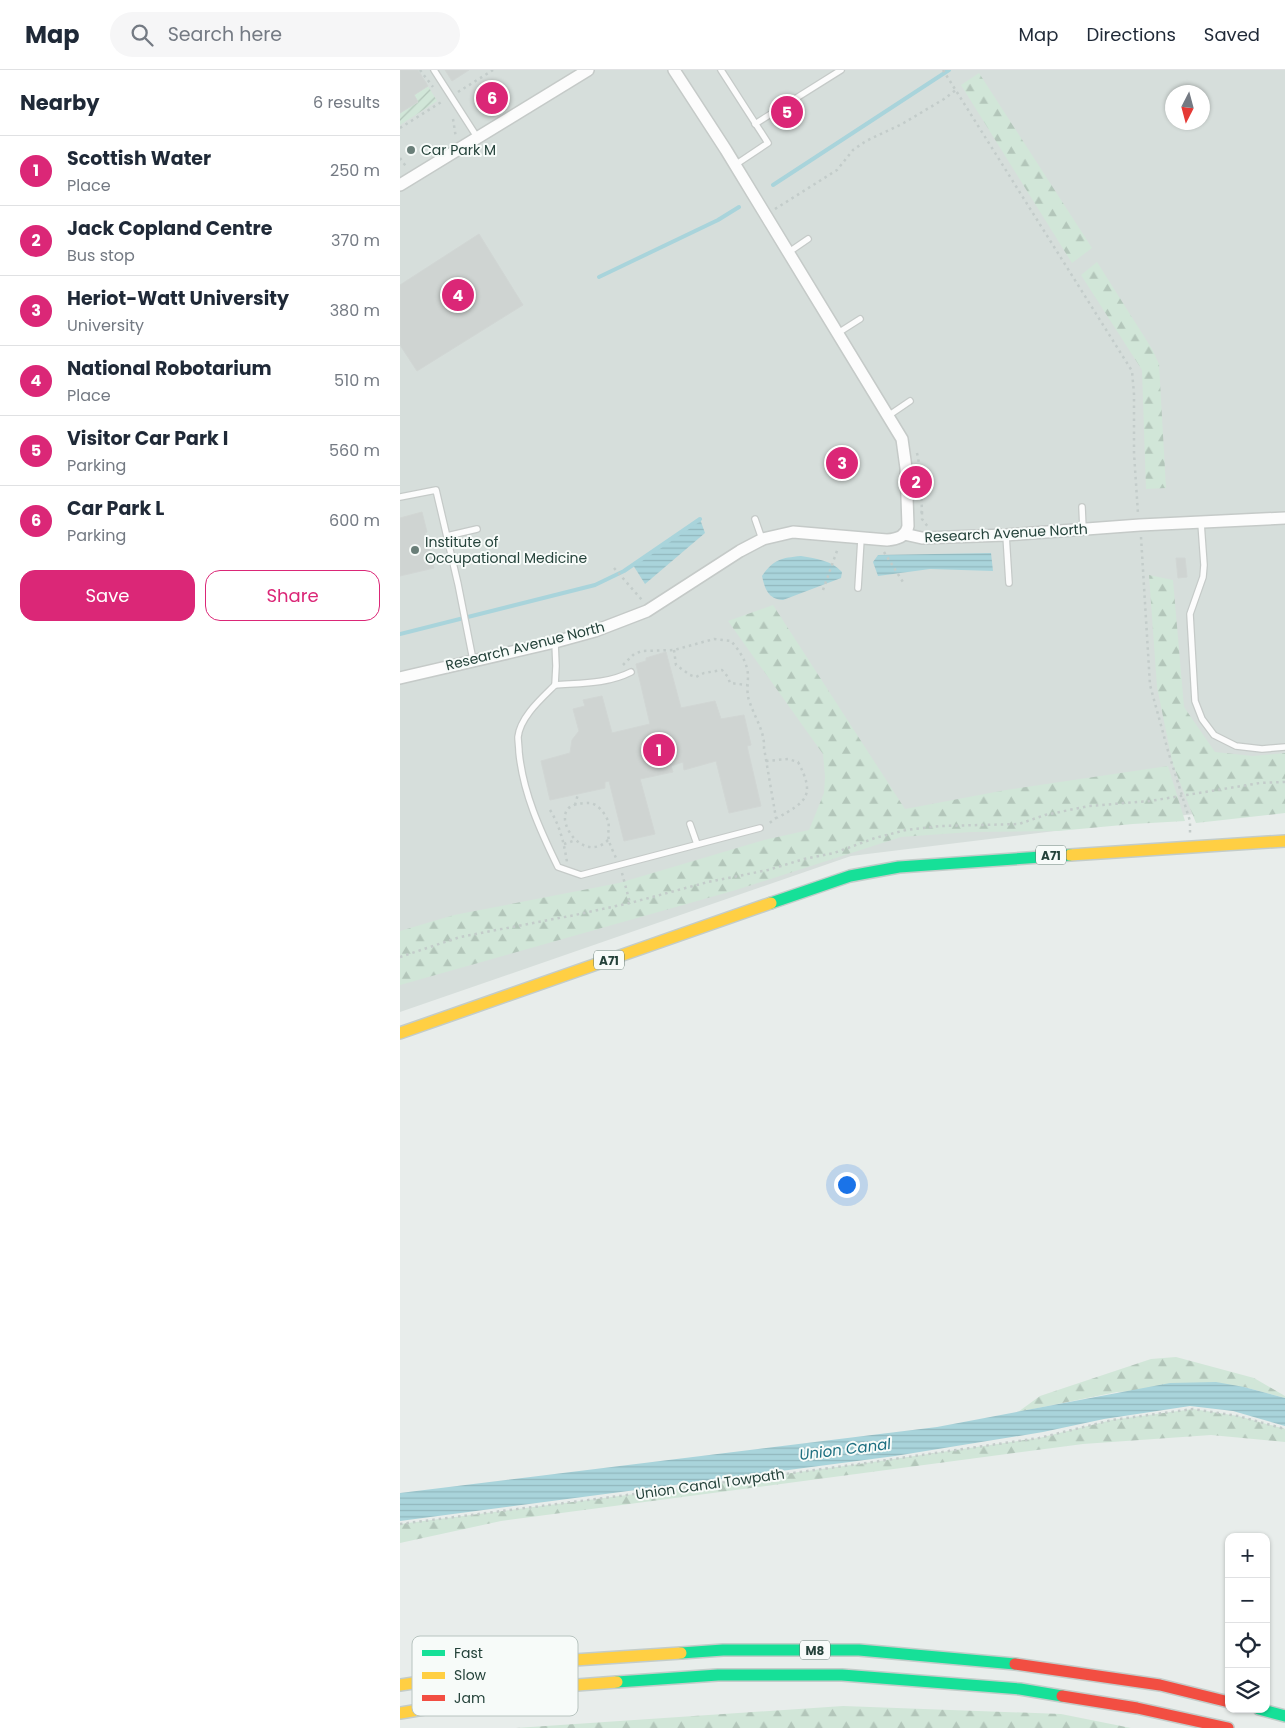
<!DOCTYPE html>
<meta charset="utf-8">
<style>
:root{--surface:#fff;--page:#f6f6f7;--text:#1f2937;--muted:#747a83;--line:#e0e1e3;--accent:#db2777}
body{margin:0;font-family:Poppins,sans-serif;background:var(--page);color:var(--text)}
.controls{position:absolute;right:15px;bottom:15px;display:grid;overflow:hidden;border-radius:10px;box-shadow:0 1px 4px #0004}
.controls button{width:45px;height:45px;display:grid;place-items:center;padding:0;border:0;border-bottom:1px solid var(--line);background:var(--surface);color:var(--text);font:25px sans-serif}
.compass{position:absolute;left:765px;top:15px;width:45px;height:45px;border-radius:50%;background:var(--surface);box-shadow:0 1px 4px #0004;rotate:186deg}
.you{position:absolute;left:446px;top:1114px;width:18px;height:18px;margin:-12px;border:4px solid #fff;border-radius:50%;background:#1a73e8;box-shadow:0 0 0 8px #1a73e833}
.badge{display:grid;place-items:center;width:32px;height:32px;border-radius:50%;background:var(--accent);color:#fff;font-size:16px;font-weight:700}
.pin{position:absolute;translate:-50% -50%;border:2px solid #fff;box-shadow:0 1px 5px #0006}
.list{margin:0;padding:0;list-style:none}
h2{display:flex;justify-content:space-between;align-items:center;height:65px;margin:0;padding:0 20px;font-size:21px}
h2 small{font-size:16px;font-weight:400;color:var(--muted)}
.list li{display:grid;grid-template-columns:32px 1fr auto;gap:15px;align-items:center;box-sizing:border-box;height:70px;padding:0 20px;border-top:1px solid var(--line)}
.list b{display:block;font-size:19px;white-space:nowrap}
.list p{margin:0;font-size:16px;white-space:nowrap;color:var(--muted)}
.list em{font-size:16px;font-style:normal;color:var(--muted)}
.actions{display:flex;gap:10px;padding:15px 20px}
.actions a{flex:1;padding:11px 0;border:1px solid var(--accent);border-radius:15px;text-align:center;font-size:18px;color:var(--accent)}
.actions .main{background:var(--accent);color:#fff}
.icon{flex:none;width:28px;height:28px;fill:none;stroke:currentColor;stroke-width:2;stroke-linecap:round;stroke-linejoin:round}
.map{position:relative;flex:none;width:885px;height:1658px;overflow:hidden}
header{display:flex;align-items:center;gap:30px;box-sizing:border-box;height:70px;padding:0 25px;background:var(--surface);border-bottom:1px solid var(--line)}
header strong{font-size:24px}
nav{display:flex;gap:28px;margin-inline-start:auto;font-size:18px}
.search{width:350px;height:45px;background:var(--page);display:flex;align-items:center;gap:12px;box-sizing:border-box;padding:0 18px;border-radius:28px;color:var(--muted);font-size:19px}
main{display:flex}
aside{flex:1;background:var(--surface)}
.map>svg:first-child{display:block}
.built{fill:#d6dedb;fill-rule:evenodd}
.forest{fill:url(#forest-firs)}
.garden{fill:url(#garden-furrows)}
.water{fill:url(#water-rules)}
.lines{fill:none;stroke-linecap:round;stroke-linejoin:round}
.stream{stroke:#a9d4db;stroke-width:4}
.building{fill:#cfd4d2;stroke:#d1d6d4}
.lane-casing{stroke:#c5cac8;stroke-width:8}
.street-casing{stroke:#c5cac8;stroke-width:14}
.fast-casing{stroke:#c3ccc9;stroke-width:14}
.slow-casing{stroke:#c3ccc9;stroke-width:14}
.jam-casing{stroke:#c3ccc9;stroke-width:14}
.path{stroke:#c3ccca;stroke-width:2.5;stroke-dasharray:2.5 4;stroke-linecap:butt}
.lane{stroke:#fcfcfc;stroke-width:5.5}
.street{stroke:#fcfcfc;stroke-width:11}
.fast{stroke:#16e098;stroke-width:11}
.slow{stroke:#ffcf43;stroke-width:11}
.jam{stroke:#f24e42;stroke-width:11}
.poi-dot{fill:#697e78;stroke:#f7fbf9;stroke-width:2}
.labels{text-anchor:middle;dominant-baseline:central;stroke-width:4;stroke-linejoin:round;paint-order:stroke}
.shield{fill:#f7fbf9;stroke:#637a73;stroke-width:1}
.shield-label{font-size:12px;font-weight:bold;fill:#24423a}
.poi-label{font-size:14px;fill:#24423a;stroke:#f7fbf9;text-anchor:start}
.street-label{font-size:14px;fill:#24423a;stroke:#f7fbf9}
.water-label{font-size:15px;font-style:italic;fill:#1c6f80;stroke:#f7fbf9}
.key{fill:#f7fbf9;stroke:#b8c4c0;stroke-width:1}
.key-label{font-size:14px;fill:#24423a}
</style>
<header>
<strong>Map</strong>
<div class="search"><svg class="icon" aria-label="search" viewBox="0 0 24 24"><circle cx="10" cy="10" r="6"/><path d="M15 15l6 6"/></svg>Search here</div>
<nav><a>Map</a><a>Directions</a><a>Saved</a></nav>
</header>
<main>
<aside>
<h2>Nearby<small>6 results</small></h2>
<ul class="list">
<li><span class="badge">1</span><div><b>Scottish Water</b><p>Place</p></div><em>250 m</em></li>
<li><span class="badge">2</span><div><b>Jack Copland Centre</b><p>Bus stop</p></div><em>370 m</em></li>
<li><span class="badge">3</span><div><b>Heriot-Watt University</b><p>University</p></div><em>380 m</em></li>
<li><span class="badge">4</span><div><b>National Robotarium</b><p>Place</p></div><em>510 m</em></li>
<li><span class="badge">5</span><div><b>Visitor Car Park I</b><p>Parking</p></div><em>560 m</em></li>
<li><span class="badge">6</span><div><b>Car Park L</b><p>Parking</p></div><em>600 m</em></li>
</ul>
<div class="actions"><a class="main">Save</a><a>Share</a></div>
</aside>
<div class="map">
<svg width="885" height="1658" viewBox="0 0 885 1658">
<defs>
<pattern id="forest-firs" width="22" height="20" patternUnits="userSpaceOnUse" patternTransform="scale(1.25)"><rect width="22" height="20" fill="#d1e6d8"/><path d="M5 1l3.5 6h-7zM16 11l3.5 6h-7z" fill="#b3c6ba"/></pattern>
<pattern id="garden-furrows" width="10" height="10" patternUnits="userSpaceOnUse" patternTransform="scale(1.25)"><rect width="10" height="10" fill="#d1e6d8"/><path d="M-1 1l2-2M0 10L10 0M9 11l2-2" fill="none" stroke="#b3c6ba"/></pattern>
<pattern id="water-rules" width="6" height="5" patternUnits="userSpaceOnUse" patternTransform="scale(1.25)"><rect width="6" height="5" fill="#a9d4db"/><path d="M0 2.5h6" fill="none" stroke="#91b7bd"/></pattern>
</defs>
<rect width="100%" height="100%" fill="#e8edeb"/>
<!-- built -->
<path class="built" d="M 0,0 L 885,0 L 885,733 L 451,786 L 0,942 ZM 772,22 L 802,22 L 802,52 L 772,52 Z"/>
<!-- forest -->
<g class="forest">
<path d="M 579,3 L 692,178 L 672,193 L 561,15 Z"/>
<path d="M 697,192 L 752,279 L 759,294 L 766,418 L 746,419 L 742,300 L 681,205 Z"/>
<path d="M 749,505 L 773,510 L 784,637 L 815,682 L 853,686 L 885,683 L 885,743 L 796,753 L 773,695 L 757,617 Z"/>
<path d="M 373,535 L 505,739 L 606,720 L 768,696 L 785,751 L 733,754 L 658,761 L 571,762 L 501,767 L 336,820 L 0,915 L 0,861 L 54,845 L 219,813 L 364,770 L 409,760 L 424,723 L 425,707 L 423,684 L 328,551 Z"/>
<path d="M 776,1287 L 854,1308 L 885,1326 L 885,1328 L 844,1317 L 717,1322 L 618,1342 L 640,1326 L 751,1289 Z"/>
<path d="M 793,1339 L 838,1346 L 885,1359 L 885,1372 L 811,1365 L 683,1374 L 101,1451 L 0,1473 L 0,1454 L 274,1419 L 459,1394 L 639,1368 L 712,1350 Z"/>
<path d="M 443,1636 L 661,1644 L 731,1658 L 116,1658 Z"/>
</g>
<!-- garden -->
<path class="garden" d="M 28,16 L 37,31 L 0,55 L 0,43 L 18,32 L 14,25 Z"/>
<!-- water -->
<g class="water">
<path d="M 300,449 L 305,463 L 245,514 L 233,495 Z"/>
<path d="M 591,483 L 593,501 L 530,499 L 478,506 L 473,492 L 478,485 Z"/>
<path d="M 401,486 C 417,489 431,490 442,502 L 441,508 L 383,530 C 368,529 365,519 362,506 C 374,489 381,488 401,486 Z"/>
<path d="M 816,1312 L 844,1317 L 885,1328 L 885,1356 L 833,1341 L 790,1336 L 704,1349 L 643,1362 L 495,1386 L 0,1451 L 0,1423 L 537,1357 L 770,1313 Z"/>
</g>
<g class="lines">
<!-- stream -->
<g class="stream">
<path d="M 373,115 L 549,0"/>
<path d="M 199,207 L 318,150 L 339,137"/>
<path d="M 0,564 L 195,515 L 224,501 L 300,449"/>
</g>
</g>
<!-- building -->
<g class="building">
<path d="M 0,0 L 18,0 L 28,16 L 14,25 L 18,32 L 0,43 Z"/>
<path d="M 45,0 L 69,0 L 52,11 Z"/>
<path d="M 79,164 L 123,235 L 17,301 L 0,275 L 0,215 Z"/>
<path d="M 22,442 L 27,462 L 25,463 L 34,498 L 0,506 L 0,448 Z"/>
<path d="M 776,488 L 785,488 L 787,507 L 778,508 Z"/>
<path d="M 266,582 L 281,638 L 315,631 L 321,649 L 344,645 L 351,675 L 347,676 L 361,736 L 329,743 L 316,691 L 284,700 L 283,692 L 271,696 L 273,702 L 240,709 L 255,764 L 224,771 L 209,711 L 205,712 L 205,718 L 150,730 L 141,691 L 170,683 L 172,670 L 179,661 L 173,639 L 185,636 L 183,630 L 202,626 L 212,663 L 250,654 L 236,594 L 246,591 L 246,588 Z"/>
</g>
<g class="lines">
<!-- lane casing -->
<g class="lane-casing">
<g id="lane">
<path d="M 34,0 L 77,67"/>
<path d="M 321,0 L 368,73 L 335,95"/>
<path d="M 355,54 L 441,0"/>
<path d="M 389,182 L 408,169"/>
<path d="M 438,263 L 460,249"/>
<path d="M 488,346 L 510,331"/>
<path d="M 0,427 L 36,420 L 58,514 L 73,590"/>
<path d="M 682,437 L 683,459"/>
<path d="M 355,449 L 362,469"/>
<path d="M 801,453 L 804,495 L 803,507 L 790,544 L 795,631 L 802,649 L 814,665 L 836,676 L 862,679 L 885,677"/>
<path d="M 606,465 L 609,513"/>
<path d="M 47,466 L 77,459"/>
<path d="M 458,518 L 461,469"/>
<path d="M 155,572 L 156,596 L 155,615 C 142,628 120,647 118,667 C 118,671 119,677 119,682 C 123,723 140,760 158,797 L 181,805 L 360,758"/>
<path d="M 155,615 C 182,613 207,614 231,602"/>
<path d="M 290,754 L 297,774"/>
</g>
</g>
<!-- street casing -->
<g class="street-casing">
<g id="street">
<path d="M 0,115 L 188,0"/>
<path d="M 504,464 L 522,468 L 606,465 L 740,455 L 885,448"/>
<path d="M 0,608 L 155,572 L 195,561 L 247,541 L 340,481 L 363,469 L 393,462 L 487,470 C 497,469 506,467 508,456 L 506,398 L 502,369 L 326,80 L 274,0"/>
</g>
</g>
<!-- fast casing -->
<g class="fast-casing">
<g id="fast">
<path d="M 371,833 L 450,806 L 499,797 L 670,785"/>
<path d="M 281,1583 L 323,1580 L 459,1580 L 615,1594"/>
<path d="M 217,1612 L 318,1605 L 442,1605 L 620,1619 L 662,1626"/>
<path d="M 859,1639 L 885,1646"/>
</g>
</g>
<!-- slow casing -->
<g class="slow-casing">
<g id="slow">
<path d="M 670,785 L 885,771"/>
<path d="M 0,963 L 371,833"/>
<path d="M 0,1615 L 159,1591 L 281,1583"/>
<path d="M 0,1643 L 164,1616 L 217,1612"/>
</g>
</g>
<!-- jam casing -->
<g class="jam-casing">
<g id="jam">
<path d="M 615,1594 L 760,1615 L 829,1632"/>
<path d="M 662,1626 L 737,1638 L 828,1658"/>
</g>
</g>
<!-- path -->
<g class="path">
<path d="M 20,0 L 33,17"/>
<path d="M 543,0 L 732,301 L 734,324 L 734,383 L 738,444"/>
<path d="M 58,22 L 93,0"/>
<path d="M 53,49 L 56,68"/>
<path d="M 0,58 L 43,31"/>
<path d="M 0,88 L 7,98"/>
<path d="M 375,139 L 437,100 L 453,80 L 466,71 L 502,54 L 544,29 L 556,20"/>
<path d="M 517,383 L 520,398 L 522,442 L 518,442"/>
<path d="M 522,442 L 522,449 L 528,457"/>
<path d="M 741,467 L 750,615 L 768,681 L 790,751 L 790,763"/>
<path d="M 484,482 L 503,512"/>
<path d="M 214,498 L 242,530"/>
<path d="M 423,520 L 438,478"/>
<path d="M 274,580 L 276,595 L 290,605 L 296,607 L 304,603 L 322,600 L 328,607 L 330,613 L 347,615"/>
<path d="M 223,595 L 234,584 L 242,581 L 274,580 L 314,569 L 331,571 C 339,580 348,593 348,606 C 348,615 346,624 350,633 C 355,648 365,662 364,678 L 376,748 L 368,754"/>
<path d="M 366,691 L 388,689 L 398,692 C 416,726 406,732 377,748"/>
<path d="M 175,735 L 178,724"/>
<path d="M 150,740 C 160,756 164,773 167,792"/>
<path d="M 208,770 C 185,793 157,755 167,740 C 171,734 182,733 189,733 C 197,733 205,743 208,751 C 210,757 207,764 209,770 C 210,776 214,783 216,788"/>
<path d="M 164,774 L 176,770"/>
<path d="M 222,803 L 230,833"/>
<path d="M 0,887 L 60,867 L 175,845 L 230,833 L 308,812 L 368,800 L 404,789 L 434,783 L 475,768 L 506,760 L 541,756 L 619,754 L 645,745 L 689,736 L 750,731 L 860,713 L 885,712"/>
<path d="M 0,1454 L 274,1419 L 459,1394 L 639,1368 L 712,1350 L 793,1339 L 838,1346 L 885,1359"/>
</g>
<!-- lane -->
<use href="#lane" class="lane"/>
<!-- street -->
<use href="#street" class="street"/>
<!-- fast -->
<use href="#fast" class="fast"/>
<!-- slow -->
<use href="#slow" class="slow"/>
<!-- jam -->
<use href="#jam" class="jam"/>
</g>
<!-- markers -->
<g class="poi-dot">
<circle cx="11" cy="80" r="5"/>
<circle cx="15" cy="480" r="5"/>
</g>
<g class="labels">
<!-- shield labels -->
<g class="shield">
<rect x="636" y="775.5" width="30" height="19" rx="4"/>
<rect x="194" y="880.5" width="30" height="19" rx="4"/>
<rect x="400" y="1570.5" width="30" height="19" rx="4"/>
</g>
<g class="shield-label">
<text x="651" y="785">A71</text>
<text x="209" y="890">A71</text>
<text x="415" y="1580">M8</text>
</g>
<!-- poi labels -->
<g class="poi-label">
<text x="21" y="80">Car Park M</text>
<text x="25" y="472">Institute of<tspan x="25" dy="16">Occupational Medicine</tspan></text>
</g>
<!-- street labels -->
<g class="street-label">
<text transform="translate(606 463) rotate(-3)">Research Avenue North</text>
<text transform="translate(125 576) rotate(-14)">Research Avenue North</text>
<text transform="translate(310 1414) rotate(-8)">Union Canal Towpath</text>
</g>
<!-- water labels -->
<g class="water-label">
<text transform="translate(445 1379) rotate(-7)">Union Canal</text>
</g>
</g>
<!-- legend -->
<rect x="12" y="1566" width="166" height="80" rx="8" class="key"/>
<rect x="22" y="1580" width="23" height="6" fill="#16e098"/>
<rect x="22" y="1602" width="23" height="7" fill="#ffcf43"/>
<rect x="22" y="1625" width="23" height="6" fill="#f24e42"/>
<g class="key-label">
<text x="54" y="1588">Fast</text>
<text x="54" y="1610">Slow</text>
<text x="54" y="1633">Jam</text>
</g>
</svg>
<div class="controls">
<button>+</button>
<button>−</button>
<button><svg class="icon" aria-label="locate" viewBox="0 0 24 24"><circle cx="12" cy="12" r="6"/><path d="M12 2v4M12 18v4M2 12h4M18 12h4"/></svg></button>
<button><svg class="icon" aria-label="layers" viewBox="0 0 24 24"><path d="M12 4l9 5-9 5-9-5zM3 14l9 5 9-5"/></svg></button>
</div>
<svg class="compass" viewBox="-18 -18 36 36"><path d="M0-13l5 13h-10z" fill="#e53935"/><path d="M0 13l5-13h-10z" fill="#747a83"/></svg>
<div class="you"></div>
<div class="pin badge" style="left:259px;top:680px">1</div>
<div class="pin badge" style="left:516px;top:412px">2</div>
<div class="pin badge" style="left:442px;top:393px">3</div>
<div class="pin badge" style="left:58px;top:225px">4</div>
<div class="pin badge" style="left:387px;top:42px">5</div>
<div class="pin badge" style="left:92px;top:28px">6</div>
</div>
</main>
